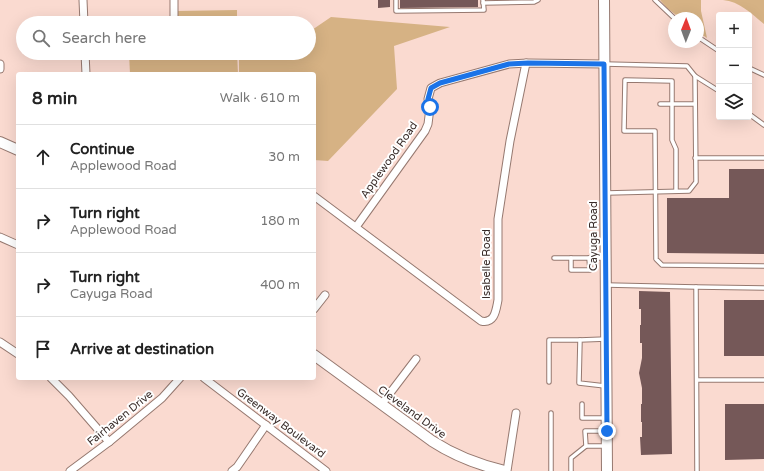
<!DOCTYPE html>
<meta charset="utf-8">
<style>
:root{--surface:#fff;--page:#f6f6f6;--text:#222;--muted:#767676;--line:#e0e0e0}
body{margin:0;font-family:"Varela Round",sans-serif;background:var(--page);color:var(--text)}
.controls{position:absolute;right:12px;top:12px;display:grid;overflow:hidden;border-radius:4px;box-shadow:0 4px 16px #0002}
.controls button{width:36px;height:36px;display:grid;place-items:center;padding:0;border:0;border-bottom:1px solid var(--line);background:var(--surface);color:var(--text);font:20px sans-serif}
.compass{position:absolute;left:668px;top:12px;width:36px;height:36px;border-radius:50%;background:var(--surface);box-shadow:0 4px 16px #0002;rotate:1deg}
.stop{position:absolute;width:12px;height:12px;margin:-9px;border:3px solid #1a73e8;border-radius:50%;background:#fff}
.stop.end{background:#1a73e8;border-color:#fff;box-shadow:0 1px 4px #0008}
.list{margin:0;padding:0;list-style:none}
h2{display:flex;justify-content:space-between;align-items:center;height:52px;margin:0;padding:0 16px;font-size:17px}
h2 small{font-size:13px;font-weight:400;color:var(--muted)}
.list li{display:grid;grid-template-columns:26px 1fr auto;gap:12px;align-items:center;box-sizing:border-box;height:64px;padding:0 16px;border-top:1px solid var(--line)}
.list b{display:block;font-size:15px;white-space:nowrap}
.list p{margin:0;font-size:13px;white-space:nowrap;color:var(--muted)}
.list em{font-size:13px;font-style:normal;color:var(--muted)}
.icon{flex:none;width:22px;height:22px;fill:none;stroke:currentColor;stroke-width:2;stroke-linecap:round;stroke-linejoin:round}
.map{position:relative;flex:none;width:764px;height:471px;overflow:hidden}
.search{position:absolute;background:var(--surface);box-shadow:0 4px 16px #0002;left:16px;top:16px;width:300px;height:44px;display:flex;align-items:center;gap:10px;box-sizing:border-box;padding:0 14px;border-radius:22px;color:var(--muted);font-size:15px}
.panel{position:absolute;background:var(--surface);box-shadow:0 4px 16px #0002;left:16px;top:72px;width:300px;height:308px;border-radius:4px}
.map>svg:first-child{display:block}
.green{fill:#d6b284}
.building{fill:#755858}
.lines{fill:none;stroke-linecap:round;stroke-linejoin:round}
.lane-casing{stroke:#967970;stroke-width:5.5}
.street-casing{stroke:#967970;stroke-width:9}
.secondary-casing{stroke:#967970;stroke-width:12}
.lane{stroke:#fff;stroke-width:3.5}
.street{stroke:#fff;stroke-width:7}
.secondary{stroke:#fff;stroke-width:10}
.route{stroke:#1a73e8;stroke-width:5}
.labels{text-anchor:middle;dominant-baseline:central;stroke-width:4;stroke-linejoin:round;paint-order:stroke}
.street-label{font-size:11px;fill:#392c29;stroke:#fff}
</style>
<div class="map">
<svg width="764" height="471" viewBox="0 0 764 471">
<rect width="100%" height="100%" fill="#fadad0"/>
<!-- green -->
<g class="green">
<path d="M 660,0 L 701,0 L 701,11 L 707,38 L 698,32 L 698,18 L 680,18 L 667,8 Z"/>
<path d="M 723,0 L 764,0 L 764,24 C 752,14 739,1 723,0 Z"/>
<path d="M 237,10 L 237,23 L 177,23 L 176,11 Z"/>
<path d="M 331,17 L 450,27 L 394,46 L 397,89 L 328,161 L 314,160 L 314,74 L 239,74 L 239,53 L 309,53 L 309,32 Z"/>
<path d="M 129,53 L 237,53 L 238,74 L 130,74 Z"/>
</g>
<!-- building -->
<g class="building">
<path d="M 378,0 L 390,0 L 390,7 L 378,8 Z"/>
<path d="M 400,0 L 478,0 L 478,7 L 400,8 Z"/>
<path d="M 729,169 L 764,169 L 764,254 L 667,253 L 667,198 L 729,198 Z"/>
<path d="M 639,291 L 670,292 L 672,454 L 641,455 L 640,437 L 642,437 L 642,422 L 641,422 L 641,404 L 642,404 L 642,388 L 639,373 L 642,358 L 642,343 L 640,343 L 640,325 L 641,325 L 641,309 L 639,309 Z"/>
<rect x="724" y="300" width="40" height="56"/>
<path d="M 725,404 L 764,404 L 764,459 L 725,460 Z"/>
</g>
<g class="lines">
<!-- lane casing -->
<g class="lane-casing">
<g id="lane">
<path d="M 396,0 L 396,11 L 484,10 L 483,0"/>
<path d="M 655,0 L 674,18"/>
<path d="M 483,3 L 534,2 L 538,0"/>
<path d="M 698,37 L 719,51"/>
<path d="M 605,64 L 687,66 L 695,76 L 696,182 L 689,191 L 607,193"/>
<path d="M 749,68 L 764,75"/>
<path d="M 695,76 L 719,91"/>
<path d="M 660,104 L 695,104"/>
<path d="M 749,114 L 764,125"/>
<path d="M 695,158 L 764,158"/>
<path d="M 676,191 L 676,149 L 672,140 L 672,81 L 625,80 L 624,131 L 655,131 L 656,259 L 662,265 L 764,266"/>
<path d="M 554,258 L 604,258"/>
<path d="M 571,258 L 571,270 L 590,270 L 589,258"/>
<path d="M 607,285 L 696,287 L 764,288"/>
<path d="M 696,287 L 697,471"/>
<path d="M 697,380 L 764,380"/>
<path d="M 549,382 L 549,340 L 580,340"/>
<path d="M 605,386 L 579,383 L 580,340 L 606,339"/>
<path d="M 582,404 L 582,418 L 606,418"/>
<path d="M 551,413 L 551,471"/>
<path d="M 586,446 L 606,446"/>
<path d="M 571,471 L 571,458 L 586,446 L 585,431 L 606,431"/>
</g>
</g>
<!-- street casing -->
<g class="street-casing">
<g id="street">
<path d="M 83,0 L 84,23"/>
<path d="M 174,0 L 174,23"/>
<path d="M 85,53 L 86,74"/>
<path d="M 0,64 L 0,69"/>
<path d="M 314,196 L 481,321 C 495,324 496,310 498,300 L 498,219 L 510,141 L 526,63"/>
<path d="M 356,227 L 425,131 L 428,124 L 429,116 L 430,107 L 428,99 L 431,88 L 440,83 L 509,64 L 528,63 L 604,64"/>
<path d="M 0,237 L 18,245"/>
<path d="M 314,309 L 325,295"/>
<path d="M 0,342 L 18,354"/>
<path d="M 51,378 L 69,396 L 109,442"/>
<path d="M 204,378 L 326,471"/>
<path d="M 381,405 L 416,359"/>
<path d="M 70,471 L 109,442 L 162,398 L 180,378"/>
<path d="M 232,471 L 237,467 L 266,425"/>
<path d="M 507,471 L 516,413"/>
</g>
</g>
<!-- secondary casing -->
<g class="secondary-casing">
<g id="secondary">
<path d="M 604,0 L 607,471"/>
<path d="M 0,142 L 18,150"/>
<path d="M 314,355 L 432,441 C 455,456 479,465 505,471"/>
</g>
</g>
<!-- lane -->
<use href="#lane" class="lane"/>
<!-- street -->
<use href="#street" class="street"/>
<!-- secondary -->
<use href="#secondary" class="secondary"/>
</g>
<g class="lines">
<!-- route -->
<path class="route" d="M 430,107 L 428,99 L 431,88 L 440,83 L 509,64 L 528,63 L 604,64 L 607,431"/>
</g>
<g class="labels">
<!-- street labels -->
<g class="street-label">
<text transform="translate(389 160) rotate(-55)">Applewood Road</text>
<text transform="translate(593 236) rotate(-90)">Cayuga Road</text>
<text transform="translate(486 264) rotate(-90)">Isabelle Road</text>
<text transform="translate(412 412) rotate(36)">Cleveland Drive</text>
<text transform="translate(120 418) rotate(-39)">Fairhaven Drive</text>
<text transform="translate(281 423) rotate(37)">Greenway Boulevard</text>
</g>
</g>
</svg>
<div class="controls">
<button>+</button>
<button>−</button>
<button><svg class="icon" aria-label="layers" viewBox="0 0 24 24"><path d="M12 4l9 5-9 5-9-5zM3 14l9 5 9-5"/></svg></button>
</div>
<svg class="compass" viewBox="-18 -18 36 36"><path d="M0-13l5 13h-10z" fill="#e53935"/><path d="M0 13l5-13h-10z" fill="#767676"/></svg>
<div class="stop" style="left:430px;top:107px"></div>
<div class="stop end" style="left:607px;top:431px"></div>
<div class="search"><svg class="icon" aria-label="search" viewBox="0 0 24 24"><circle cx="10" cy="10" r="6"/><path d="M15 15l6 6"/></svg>Search here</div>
<section class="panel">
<h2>8 min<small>Walk · 610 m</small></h2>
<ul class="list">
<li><svg class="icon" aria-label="ahead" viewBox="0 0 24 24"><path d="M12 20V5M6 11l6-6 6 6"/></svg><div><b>Continue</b><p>Applewood Road</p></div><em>30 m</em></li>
<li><svg class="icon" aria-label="right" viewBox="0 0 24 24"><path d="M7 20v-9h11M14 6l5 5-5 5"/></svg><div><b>Turn right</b><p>Applewood Road</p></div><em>180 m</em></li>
<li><svg class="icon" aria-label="right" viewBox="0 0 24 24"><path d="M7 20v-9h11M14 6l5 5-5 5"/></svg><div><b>Turn right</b><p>Cayuga Road</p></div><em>400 m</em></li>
<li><svg class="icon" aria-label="arrive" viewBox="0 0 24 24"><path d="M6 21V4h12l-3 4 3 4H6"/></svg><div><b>Arrive at destination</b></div></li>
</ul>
</section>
</div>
